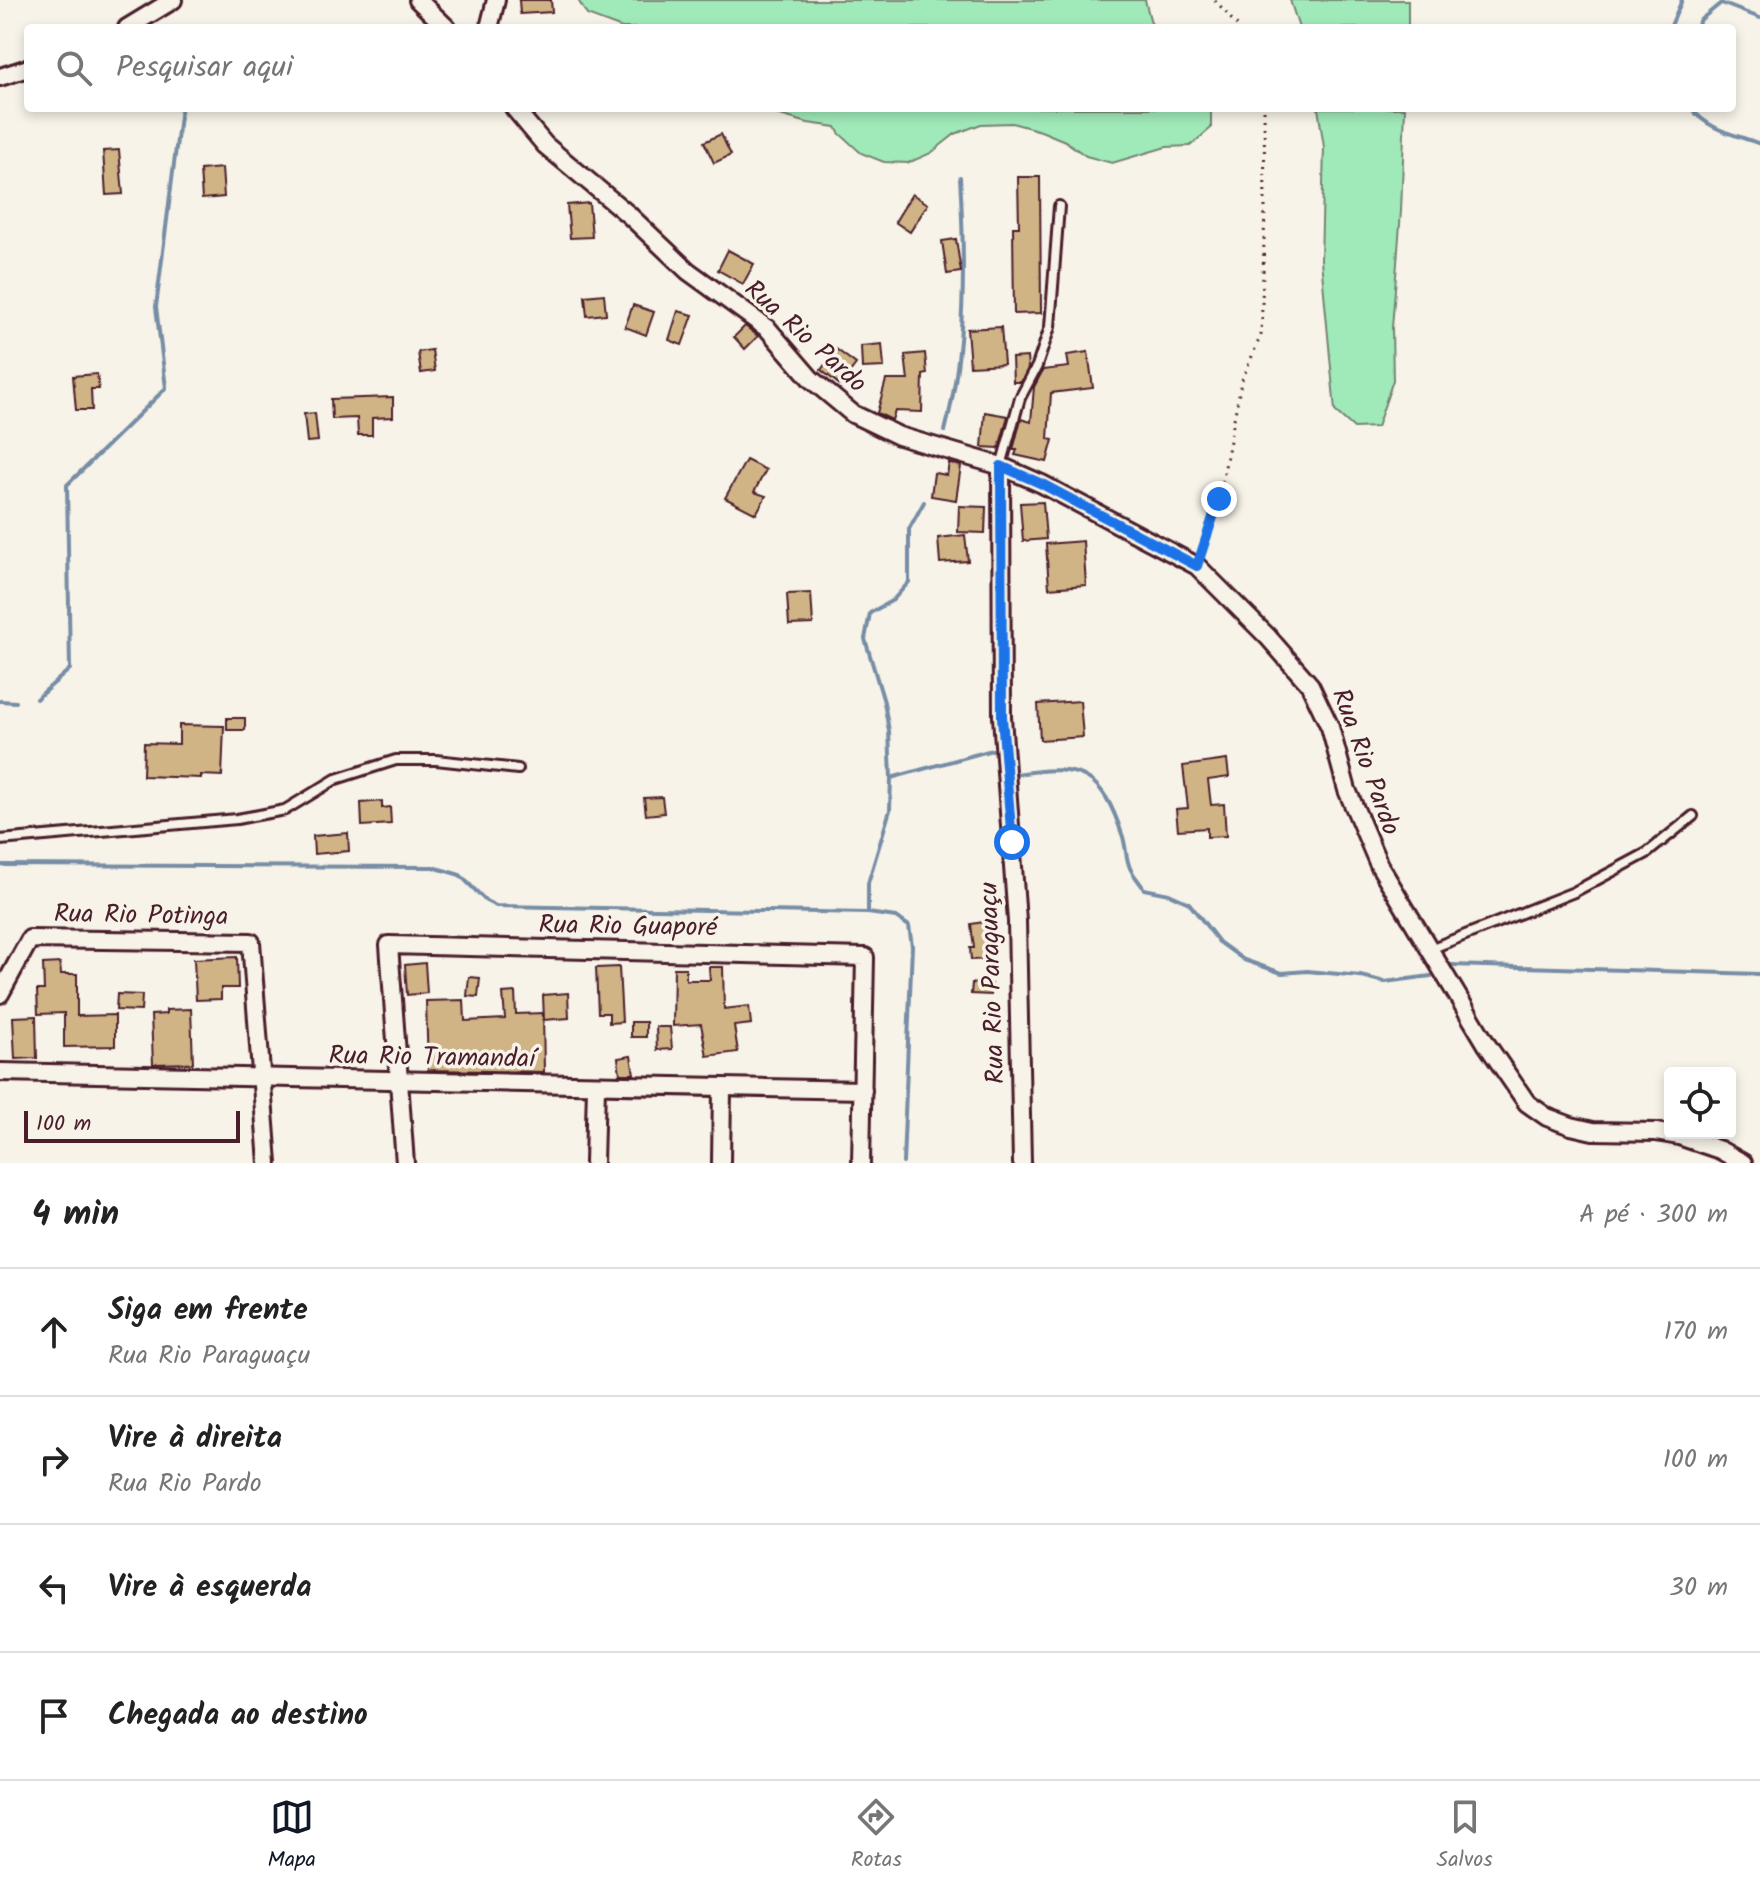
<!DOCTYPE html>
<html lang="pt">
<meta charset="utf-8">
<style>
:root{--surface:#fff;--page:#f2f2f2;--text:#222;--muted:#767676;--line:#e0e0e0;--accent:#111827}
body{margin:0;font-family:Kalam,sans-serif;background:var(--page);color:var(--text)}
.controls{position:absolute;right:24px;bottom:24px;display:grid;overflow:hidden;border-radius:8px;box-shadow:0 4px 12px #0003}
.controls button{width:72px;height:72px;display:grid;place-items:center;padding:0;border:0;border-bottom:2px solid var(--line);background:var(--surface);color:var(--text);font:40px sans-serif}
.scale{position:absolute;left:24px;bottom:20px;width:216px;box-sizing:border-box;padding-left:8px;border:4px solid #4a1f2b;border-top:0;font-size:22px;line-height:28px;white-space:nowrap;color:#4a1f2b;-webkit-text-stroke:6px #f7f3e8;paint-order:stroke}
.stop{position:absolute;width:24px;height:24px;margin:-18px;border:6px solid #1a73e8;border-radius:50%;background:#fff}
.stop.end{background:#1a73e8;border-color:#fff;box-shadow:0 2px 8px #0008}
.list{margin:0;padding:0;list-style:none}
h2{display:flex;justify-content:space-between;align-items:center;height:104px;margin:0;padding:0 32px;font-size:34px}
h2 small{font-size:26px;font-weight:400;color:var(--muted)}
.list li{display:grid;grid-template-columns:52px 1fr auto;gap:24px;align-items:center;box-sizing:border-box;height:128px;padding:0 32px;border-top:2px solid var(--line)}
.list b{display:block;font-size:30px;white-space:nowrap}
.list p{margin:0;font-size:26px;white-space:nowrap;color:var(--muted)}
.list em{font-size:26px;font-style:normal;color:var(--muted)}
.icon{flex:none;width:44px;height:44px;fill:none;stroke:currentColor;stroke-width:2;stroke-linecap:round;stroke-linejoin:round}
.map{position:relative;flex:none;width:1760px;height:1163px;overflow:hidden}
.search{position:absolute;background:var(--surface);box-shadow:0 4px 12px #0003;left:24px;right:24px;top:24px;height:88px;display:flex;align-items:center;gap:20px;box-sizing:border-box;padding:0 28px;border-radius:8px;color:var(--muted);font-size:30px}
.sheet{height:616px;background:var(--surface)}
nav{display:flex;justify-content:space-around;align-items:center;box-sizing:border-box;height:112px;border-top:2px solid var(--line);background:var(--surface);font-size:22px;color:var(--muted)}
nav a{display:grid;justify-items:center;gap:4px}
nav .on{color:var(--accent)}
.map>svg:first-child{display:block}
.green{fill:#a0eab9;stroke:#758472;stroke-width:2}
.lines{fill:none;stroke-linecap:round;stroke-linejoin:round}
.stream{stroke:#778da5;stroke-width:4}
.building{fill:#d1b486;stroke:#4a1f2b;stroke-width:2}
.service-casing{stroke:#4a1f2b;stroke-width:14}
.minor-casing{stroke:#4a1f2b;stroke-width:22}
.path{stroke:#4a1f2b;stroke-width:3;stroke-dasharray:2 6;stroke-linecap:butt}
.service{stroke:#f7f3e8;stroke-width:8}
.minor{stroke:#f7f3e8;stroke-width:16}
.route{stroke:#1a73e8;stroke-width:10}
.labels{text-anchor:middle;dominant-baseline:central;stroke-width:7;stroke-linejoin:round;paint-order:stroke}
.street-label{font-size:26px;fill:#4a1f2b;stroke:#f7f3e8}
</style>
<div class="map">
<svg width="1760" height="1163" viewBox="0 0 1760 1163">
<rect width="100%" height="100%" fill="#f7f3e8"/>
<filter id="ink" filterUnits="userSpaceOnUse"><feTurbulence type="fractalNoise" baseFrequency=".0125" numOctaves="2"/><feDisplacementMap in="SourceGraphic" scale="16" xChannelSelector="R" yChannelSelector="G"/><feConvolveMatrix kernelMatrix="1 2 1 2 8 2 1 2 1" color-interpolation-filters="sRGB"/></filter>
<g filter="url(#ink)">
<!-- green -->
<g class="green">
<path d="M 578,0 L 1145,0 L 1151,23 L 1156,28 L 622,28 L 587,15 Z"/>
<path d="M 1290,0 L 1408,0 L 1408,28 L 1299,28 Z"/>
<path d="M 755,108 L 1211,108 L 1211,128 L 1190,146 L 1166,147 L 1112,163 L 1086,156 L 1065,141 L 1041,131 L 1012,123 L 981,124 L 955,134 L 931,153 L 908,163 L 884,162 L 861,153 L 839,133 L 836,127 L 808,123 Z"/>
<path d="M 1318,108 L 1405,108 L 1401,211 L 1392,328 L 1393,380 L 1377,427 L 1354,428 L 1335,411 L 1321,260 L 1324,147 Z"/>
</g>
<g class="lines">
<!-- stream -->
<g class="stream">
<path d="M 1670,28 L 1682,0"/>
<path d="M 1698,28 L 1699,21 L 1721,3 L 1760,18"/>
<path d="M 1691,108 C 1709,131 1735,134 1760,144"/>
<path d="M 945,431 C 966,350 965,261 960,177"/>
<path d="M 36,699 L 70,669 L 67,485 L 166,388 L 156,307 L 181,108"/>
<path d="M 0,701 L 16,702"/>
<path d="M 1016,774 C 1083,763 1102,773 1123,837 C 1126,847 1126,859 1130,868 C 1133,875 1140,882 1144,889 L 1169,894 L 1189,903 L 1219,942 L 1244,960 L 1282,973 L 1307,971 L 1360,976 L 1385,982 L 1431,976"/>
<path d="M 891,778 L 889,731 L 884,702 L 865,639 L 870,613 L 893,600 L 909,582 L 909,529 L 924,502"/>
<path d="M 0,865 L 433,867 L 460,875 L 486,901 L 496,906 L 868,913 L 896,917 L 909,926 L 912,946 L 903,1163"/>
<path d="M 868,913 L 868,883 L 890,810 L 891,778 L 992,750"/>
<path d="M 1451,965 L 1760,974"/>
</g>
</g>
<!-- building -->
<g class="building">
<path d="M 519,0 L 551,0 L 552,12 L 520,14 Z"/>
<path d="M 721,134 L 731,155 L 714,163 L 704,142 Z"/>
<path d="M 119,150 L 123,194 L 106,195 L 103,151 Z"/>
<path d="M 222,168 L 224,197 L 202,199 L 200,170 Z"/>
<path d="M 1018,177 L 1040,177 L 1041,313 L 1014,314 L 1013,227 L 1019,227 Z"/>
<path d="M 912,194 L 928,204 L 910,232 L 895,222 Z"/>
<path d="M 589,203 L 592,237 L 570,238 L 567,205 Z"/>
<path d="M 956,239 L 961,272 L 947,274 L 942,241 Z"/>
<path d="M 728,250 L 754,264 L 743,284 L 718,270 Z"/>
<path d="M 604,294 L 606,314 L 587,316 L 585,296 Z"/>
<path d="M 633,305 L 654,312 L 646,335 L 625,327 Z"/>
<path d="M 678,311 L 693,315 L 682,345 L 669,340 Z"/>
<path d="M 745,326 L 758,336 L 745,349 L 734,337 Z"/>
<path d="M 1001,327 L 1004,364 L 970,366 L 967,329 Z"/>
<path d="M 882,344 L 884,367 L 862,368 L 861,346 Z"/>
<path d="M 836,349 L 856,364 L 840,385 L 821,370 Z"/>
<path d="M 432,350 L 435,371 L 421,373 L 418,352 Z"/>
<path d="M 1088,352 L 1093,388 L 1051,393 L 1048,439 L 1053,440 L 1047,462 L 1015,455 L 1017,450 L 1013,450 L 1021,419 L 1031,422 L 1034,387 L 1043,370 L 1069,367 L 1067,355 Z"/>
<path d="M 925,353 L 927,374 L 923,375 L 922,412 L 895,411 L 892,420 L 877,413 L 886,380 L 908,380 L 905,355 Z"/>
<path d="M 1027,357 L 1028,368 L 1021,382 L 1013,382 L 1012,358 Z"/>
<path d="M 97,374 L 99,389 L 91,389 L 92,410 L 76,410 L 73,376 Z"/>
<path d="M 393,397 L 393,417 L 372,418 L 372,435 L 358,435 L 357,418 L 332,419 L 331,399 Z"/>
<path d="M 985,412 L 1008,416 L 999,448 L 982,447 Z"/>
<path d="M 315,413 L 318,441 L 307,442 L 304,414 Z"/>
<path d="M 746,460 L 766,470 L 754,492 L 766,496 L 756,514 L 725,498 Z"/>
<path d="M 949,463 L 961,466 L 956,500 L 931,496 L 934,473 L 947,475 Z"/>
<path d="M 1043,502 L 1046,539 L 1023,541 L 1020,503 Z"/>
<path d="M 959,506 L 986,507 L 985,533 L 958,532 Z"/>
<path d="M 965,535 L 968,561 L 940,563 L 938,538 Z"/>
<path d="M 1083,541 L 1086,585 L 1049,588 L 1046,544 Z"/>
<path d="M 811,593 L 813,624 L 789,625 L 787,594 Z"/>
<path d="M 1080,701 L 1083,737 L 1040,740 L 1038,704 Z"/>
<rect x="227" y="718" width="18" height="12"/>
<path d="M 179,725 L 224,726 L 222,776 L 201,775 L 201,778 L 143,776 L 144,743 L 179,744 Z"/>
<path d="M 1227,760 L 1229,777 L 1208,780 L 1211,805 L 1224,804 L 1226,836 L 1207,837 L 1207,828 L 1178,830 L 1176,809 L 1188,808 L 1183,766 Z"/>
<path d="M 662,797 L 664,813 L 646,815 L 644,798 Z"/>
<path d="M 382,801 L 382,808 L 390,807 L 391,824 L 362,826 L 361,803 Z"/>
<path d="M 348,833 L 349,851 L 314,854 L 313,836 Z"/>
<path d="M 990,921 L 991,959 L 971,960 L 970,948 L 974,948 L 971,924 Z"/>
<path d="M 237,957 L 238,988 L 221,988 L 221,999 L 196,1000 L 194,959 Z"/>
<path d="M 60,963 L 61,974 L 77,974 L 77,1016 L 115,1015 L 115,1046 L 64,1047 L 64,1013 L 38,1014 L 37,990 L 44,990 L 43,964 Z"/>
<path d="M 425,963 L 427,993 L 407,995 L 405,965 Z"/>
<path d="M 619,967 L 622,1022 L 609,1023 L 609,1013 L 598,1013 L 596,968 Z"/>
<path d="M 709,967 L 723,967 L 724,1009 L 749,1006 L 751,1024 L 734,1026 L 738,1052 L 707,1056 L 701,1024 L 673,1026 L 674,968 L 686,968 L 686,980 L 710,980 Z"/>
<path d="M 469,977 L 480,978 L 478,997 L 467,996 Z"/>
<path d="M 972,983 L 992,984 L 991,995 L 971,994 Z"/>
<path d="M 515,992 L 516,1014 L 543,1013 L 544,1072 L 428,1070 L 426,1001 L 464,1000 L 465,1021 L 505,1019 L 503,993 Z"/>
<path d="M 568,993 L 569,1018 L 544,1020 L 543,995 Z"/>
<path d="M 117,994 L 142,995 L 141,1011 L 116,1010 Z"/>
<path d="M 191,1009 L 193,1063 L 153,1064 L 151,1015 L 166,1014 L 166,1010 Z"/>
<path d="M 36,1016 L 37,1058 L 15,1059 L 13,1017 Z"/>
<rect x="631" y="1022" width="15" height="15"/>
<path d="M 656,1027 L 670,1027 L 672,1049 L 657,1050 Z"/>
<path d="M 631,1056 L 634,1074 L 620,1074 L 618,1058 Z"/>
</g>
<g class="lines">
<!-- service casing -->
<g class="service-casing">
<g id="service">
<path d="M 1001,466 L 1020,398 L 1037,366 L 1050,327 L 1059,206"/>
<path d="M 0,840 L 237,819 L 285,810 L 336,779 L 396,760 L 436,760 L 518,769"/>
<path d="M 1430,949 L 1574,892 L 1647,853 L 1693,816"/>
</g>
</g>
<!-- minor casing -->
<g class="minor-casing">
<g id="minor">
<path d="M 418,0 L 447,28"/>
<path d="M 127,28 L 173,0"/>
<path d="M 489,28 L 496,0"/>
<path d="M 0,77 L 28,68"/>
<path d="M 514,108 L 545,145 L 629,215 L 688,271 L 768,329 L 811,379 L 853,414 L 899,436 L 1001,466 L 1042,484 L 1197,566 L 1268,637 L 1310,685 L 1330,727 L 1347,790 L 1379,865 L 1487,1045 L 1527,1103 L 1547,1117 L 1571,1126 L 1593,1131 L 1656,1132 L 1679,1136 L 1720,1150 L 1743,1163"/>
<path d="M 1001,466 L 1002,717 L 1017,921 L 1022,1163"/>
<path d="M 0,994 L 30,939 L 251,942 L 268,1163"/>
<path d="M 0,1072 L 863,1090"/>
<path d="M 405,1163 L 389,945 L 865,957 L 861,1163"/>
<path d="M 594,1163 L 596,1086"/>
<path d="M 721,1163 L 722,1088"/>
</g>
</g>
<!-- path -->
<g class="path">
<path d="M 1215,0 L 1239,28"/>
<path d="M 1202,551 L 1219,499 L 1241,382 L 1261,335 L 1265,209 L 1264,108"/>
</g>
<!-- service -->
<use href="#service" class="service"/>
<!-- minor -->
<use href="#minor" class="minor"/>
</g>
</g>
<g class="lines" filter="url(#ink)">
<!-- route -->
<path class="route" d="M 1012,842 L 1002,717 L 1001,466 L 1042,484 L 1197,566 L 1219,499"/>
</g>
<g class="labels">
<!-- street labels -->
<g class="street-label">
<text transform="translate(805 337) rotate(42)">Rua Rio Pardo</text>
<text transform="translate(1365 762) rotate(70)">Rua Rio Pardo</text>
<text transform="translate(141 916) rotate(1)">Rua Rio Potinga</text>
<text transform="translate(628 927) rotate(1)">Rua Rio Guaporé</text>
<text transform="translate(993 983) rotate(-92)">Rua Rio Paraguaçu</text>
<text transform="translate(432 1058) rotate(1)">Rua Rio Tramandaí</text>
</g>
</g>
</svg>
<div class="controls">
<button><svg class="icon" aria-label="locate" viewBox="0 0 24 24"><circle cx="12" cy="12" r="6"/><path d="M12 2v4M12 18v4M2 12h4M18 12h4"/></svg></button>
</div>
<div class="scale">100 m</div>
<div class="stop" style="left:1012px;top:842px"></div>
<div class="stop end" style="left:1219px;top:499px"></div>
<div class="search"><svg class="icon" aria-label="search" viewBox="0 0 24 24"><circle cx="10" cy="10" r="6"/><path d="M15 15l6 6"/></svg>Pesquisar aqui</div>
</div>
<section class="sheet">
<h2>4 min<small>A pé · 300 m</small></h2>
<ul class="list">
<li><svg class="icon" aria-label="ahead" viewBox="0 0 24 24"><path d="M12 20V5M6 11l6-6 6 6"/></svg><div><b>Siga em frente</b><p>Rua Rio Paraguaçu</p></div><em>170 m</em></li>
<li><svg class="icon" aria-label="right" viewBox="0 0 24 24"><path d="M7 20v-9h11M14 6l5 5-5 5"/></svg><div><b>Vire à direita</b><p>Rua Rio Pardo</p></div><em>100 m</em></li>
<li><svg class="icon" aria-label="left" viewBox="0 0 24 24"><path d="M17 20v-9H6M10 6l-5 5 5 5"/></svg><div><b>Vire à esquerda</b></div><em>30 m</em></li>
<li><svg class="icon" aria-label="arrive" viewBox="0 0 24 24"><path d="M6 21V4h12l-3 4 3 4H6"/></svg><div><b>Chegada ao destino</b></div></li>
</ul>
</section>
<nav>
<a class="on"><svg class="icon" aria-label="map" viewBox="0 0 24 24"><path d="M3 6l6-2 6 2 6-2v14l-6 2-6-2-6 2zM9 4v14M15 6v14"/></svg>Mapa</a>
<a><svg class="icon" aria-label="directions" viewBox="0 0 24 24"><path d="M12 3l9 9-9 9-9-9zM9 14v-3h6M13 9l2 2-2 2"/></svg>Rotas</a>
<a><svg class="icon" aria-label="saved" viewBox="0 0 24 24"><path d="M7 4h10v16l-5-4-5 4z"/></svg>Salvos</a>
</nav>
